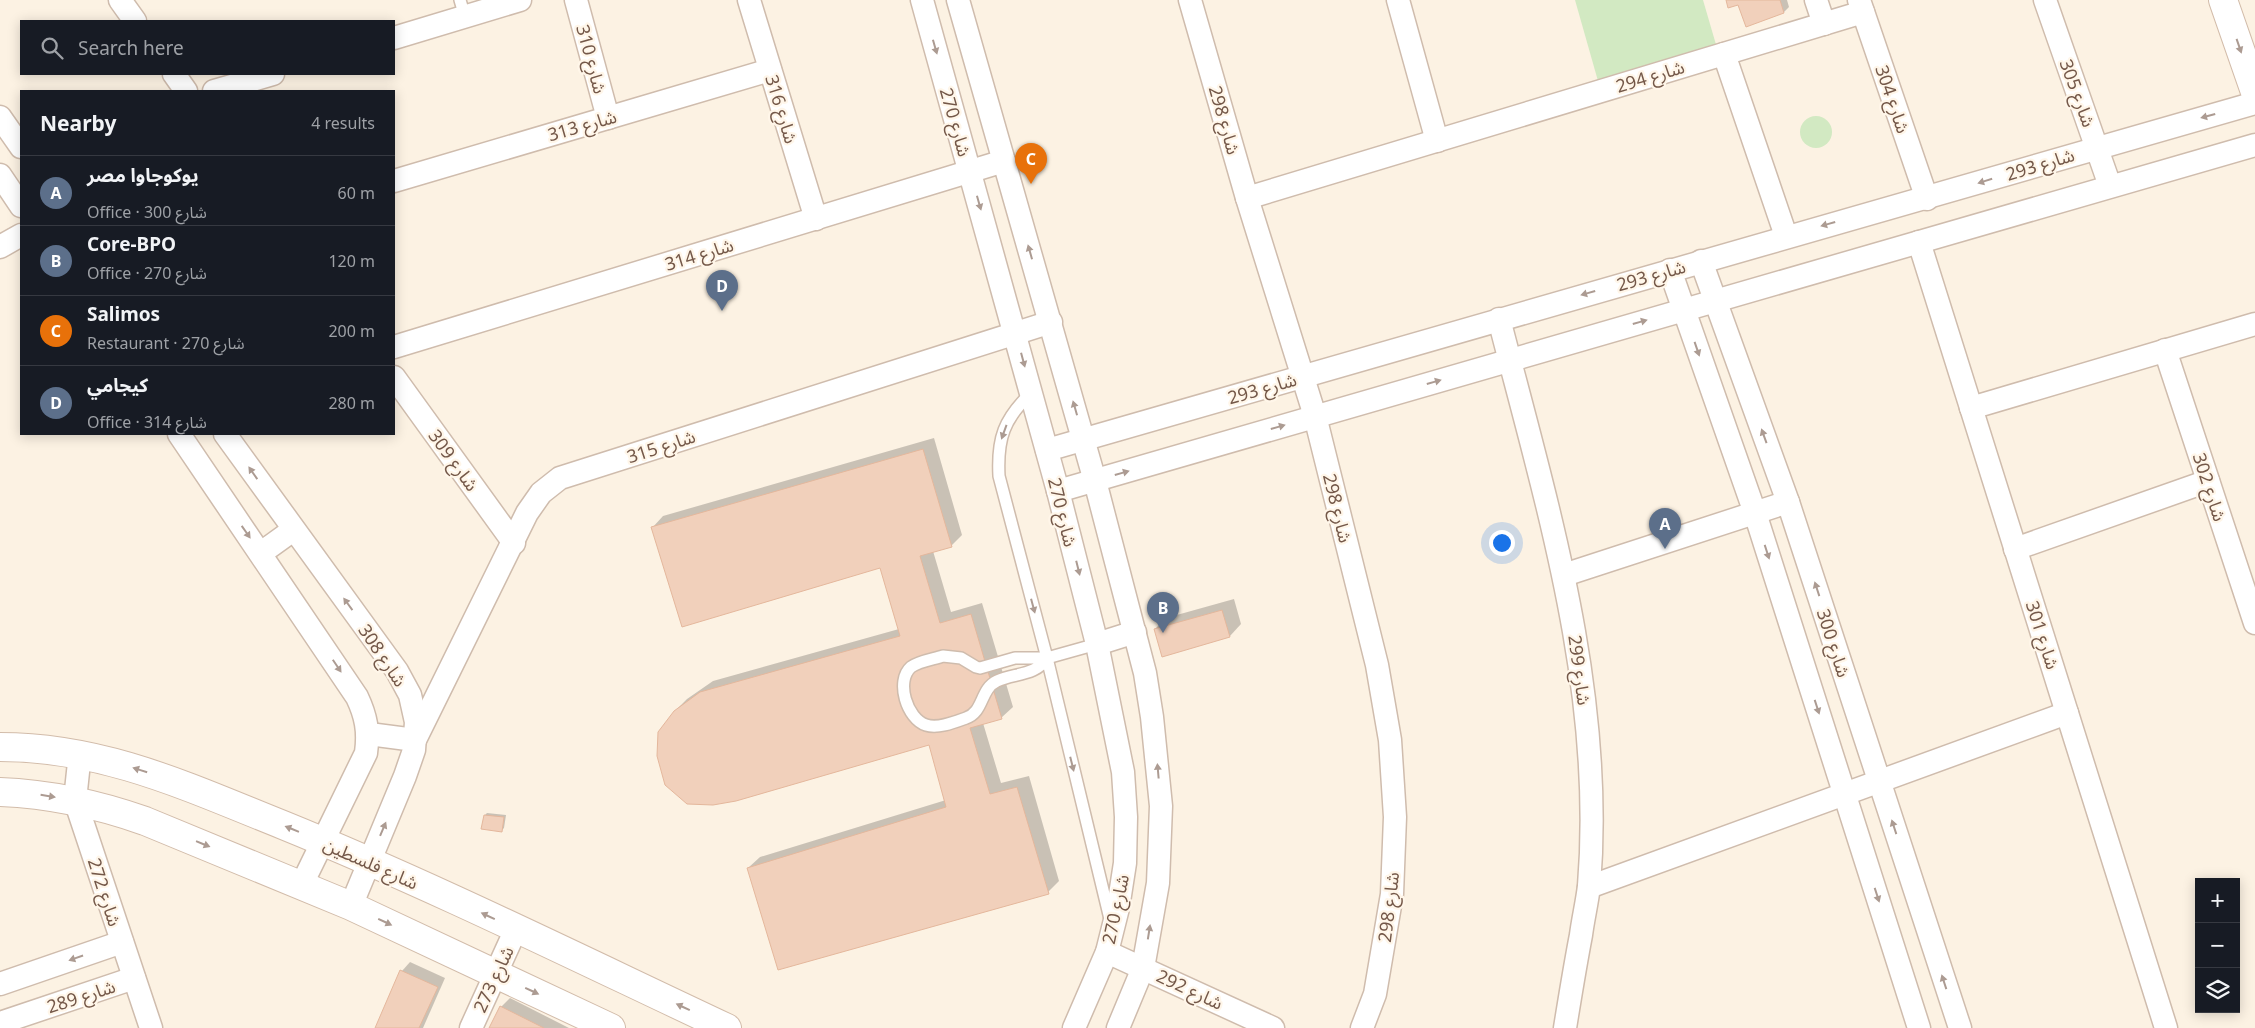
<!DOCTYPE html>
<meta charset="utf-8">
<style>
:root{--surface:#171b24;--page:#242831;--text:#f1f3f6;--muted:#9ea1a6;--line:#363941;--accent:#7c3aed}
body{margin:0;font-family:"Noto Sans","Noto Sans Arabic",sans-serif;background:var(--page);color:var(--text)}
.controls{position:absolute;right:15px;bottom:15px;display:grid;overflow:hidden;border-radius:0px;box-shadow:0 2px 12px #0003}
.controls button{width:45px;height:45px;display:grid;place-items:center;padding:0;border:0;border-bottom:1px solid var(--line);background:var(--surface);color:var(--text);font:25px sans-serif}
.you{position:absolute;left:1501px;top:542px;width:18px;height:18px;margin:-12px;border:4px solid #fff;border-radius:50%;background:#1a73e8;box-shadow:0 0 0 8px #1a73e833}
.badge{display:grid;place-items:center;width:32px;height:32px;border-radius:50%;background:var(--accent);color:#fff;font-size:16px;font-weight:700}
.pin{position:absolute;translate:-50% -41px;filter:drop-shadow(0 1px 2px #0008)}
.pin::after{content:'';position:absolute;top:26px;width:18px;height:15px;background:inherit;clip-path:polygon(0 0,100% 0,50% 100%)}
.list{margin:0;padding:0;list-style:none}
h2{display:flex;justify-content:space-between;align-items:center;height:65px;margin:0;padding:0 20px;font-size:21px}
h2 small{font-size:16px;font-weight:400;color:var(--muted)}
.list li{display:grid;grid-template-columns:32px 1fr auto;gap:15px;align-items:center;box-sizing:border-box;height:70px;padding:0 20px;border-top:1px solid var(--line)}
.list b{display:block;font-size:19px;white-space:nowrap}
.list p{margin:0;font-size:16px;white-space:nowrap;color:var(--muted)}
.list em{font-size:16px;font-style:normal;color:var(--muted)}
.icon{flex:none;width:28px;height:28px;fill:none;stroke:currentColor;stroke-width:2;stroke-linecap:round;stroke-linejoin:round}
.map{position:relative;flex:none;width:2255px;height:1028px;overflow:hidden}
.search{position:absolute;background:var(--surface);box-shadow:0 2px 12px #0003;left:20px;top:20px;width:375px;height:55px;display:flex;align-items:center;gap:12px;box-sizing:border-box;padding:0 18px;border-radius:0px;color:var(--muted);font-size:19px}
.panel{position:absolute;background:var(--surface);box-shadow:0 2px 12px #0003;left:20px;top:90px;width:375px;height:345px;border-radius:0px}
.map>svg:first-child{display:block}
.green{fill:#d2e9c2}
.shadow{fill:#0003}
.building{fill:#f1d0bb;stroke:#e4b79c}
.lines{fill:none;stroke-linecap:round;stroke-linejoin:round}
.lane-casing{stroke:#cfbcad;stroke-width:14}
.street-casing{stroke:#cfbcad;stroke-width:25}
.secondary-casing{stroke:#d2bcaa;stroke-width:30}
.lane{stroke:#fff;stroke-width:11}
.street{stroke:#fff;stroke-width:22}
.secondary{stroke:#fff;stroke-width:28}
.oneway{fill:#ac9b92}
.labels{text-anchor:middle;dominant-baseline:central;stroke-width:4.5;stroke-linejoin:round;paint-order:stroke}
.street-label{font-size:18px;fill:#745849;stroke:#fff6e9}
</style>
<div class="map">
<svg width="2255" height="1028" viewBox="0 0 2255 1028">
<rect width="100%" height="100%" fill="#fcf2e3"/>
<!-- green -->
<g class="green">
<path d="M 1575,0 L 1703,0 L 1717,48 L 1598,81 Z"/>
<circle cx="1816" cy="132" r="16"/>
</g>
<!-- shadow -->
<g class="shadow">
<path d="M 1727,0 L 1787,0 L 1789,7 L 1784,12 L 1746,25 L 1739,3 Z"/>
<path d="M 934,438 L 962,535 L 951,546 L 933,551 L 951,612 L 982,603 L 1013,707 L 1001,718 L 983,723 L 1001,783 L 1029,776 L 1059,881 L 1048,892 L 748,868 L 760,857 L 946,800 L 930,744 L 675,711 L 687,699 L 713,681 L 899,629 L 881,567 L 652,528 L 663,516 Z"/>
<path d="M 1234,599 L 1241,624 L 1230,636 L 1163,656 L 1155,629 L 1166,618 Z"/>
<path d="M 487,813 L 506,815 L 504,828 L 501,831 L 485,815 Z"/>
<path d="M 410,962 L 445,978 L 423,1028 L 376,1028 L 402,971 Z"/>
<path d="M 510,998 L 569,1028 L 491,1028 L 501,1007 Z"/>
</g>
<!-- building -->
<g class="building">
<path d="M 1726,0 L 1780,0 L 1784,13 L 1746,27 L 1738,5 L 1728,8 Z"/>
<path d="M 923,449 L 952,547 L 920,556 L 940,623 L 971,614 L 1002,719 L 970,728 L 990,794 L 1017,787 L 1049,894 L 778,970 L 747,868 L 946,807 L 929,745 L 736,801 L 713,805 L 687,804 L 665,785 L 657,756 L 658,732 L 674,711 L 700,692 L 900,636 L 880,568 L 682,627 L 651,527 Z"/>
<path d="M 1222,610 L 1230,637 L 1162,657 L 1154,629 Z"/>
<path d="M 484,815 L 504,817 L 502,832 L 481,829 Z"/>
<path d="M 400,970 L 438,987 L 419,1028 L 375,1028 Z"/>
<path d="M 500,1006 L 544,1028 L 489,1028 Z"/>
</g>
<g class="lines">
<!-- lane casing -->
<g class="lane-casing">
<g id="lane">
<path d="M 460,0 L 465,17"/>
<path d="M 1031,393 C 1004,419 997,438 999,476 L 1047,658 L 1110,919"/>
<path d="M 943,656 L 961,658 L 976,667 L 980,668 L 1015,658 L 1047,658 C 1036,676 1014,673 997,681 C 980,689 984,712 966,718 C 955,722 938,729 926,725 C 907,719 895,681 911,667 C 919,661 934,659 943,656 Z"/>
<path d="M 1047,658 L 1097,644"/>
</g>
</g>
<!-- street casing -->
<g class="street-casing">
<g id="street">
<path d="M 120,0 L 135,21"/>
<path d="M 576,0 L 608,118"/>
<path d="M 749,0 L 816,219"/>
<path d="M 922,0 L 1058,491 L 1097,644 L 1123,772 L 1126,817 L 1125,863 L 1118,908 L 1107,952 L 1074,1028"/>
<path d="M 958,0 L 1095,481 L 1145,673 L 1152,717 L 1161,806 L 1158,883 L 1143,968 L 1118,1028"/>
<path d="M 1190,0 L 1247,198 L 1315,416 L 1377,665 L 1390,740 L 1395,817 L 1392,894 L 1375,994 L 1362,1028"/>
<path d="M 1398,0 L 1437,141"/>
<path d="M 1816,0 L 1824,24"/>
<path d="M 1859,0 L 1927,199"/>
<path d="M 2045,0 L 2110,186"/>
<path d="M 394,38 L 520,0"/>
<path d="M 1724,54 L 1786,236"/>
<path d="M 174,74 L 186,91"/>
<path d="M 214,91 L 273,74"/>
<path d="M 0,117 L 21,147"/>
<path d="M 0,175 L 21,206"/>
<path d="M 394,181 L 770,70"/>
<path d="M 1247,198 L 1863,12"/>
<path d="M 1919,242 L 2166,1028"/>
<path d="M 0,247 L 21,235"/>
<path d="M 1701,261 L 1788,502 L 1960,1028"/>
<path d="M 1670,270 L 1755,513 L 1919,1028"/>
<path d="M 1499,319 C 1547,505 1605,692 1589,886 C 1587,903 1583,919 1581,935 C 1575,966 1570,997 1565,1028"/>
<path d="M 394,347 L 1004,161"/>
<path d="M 2165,350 L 2255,623"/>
<path d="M 394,377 L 514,543"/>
<path d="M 1971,408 L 2255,324"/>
<path d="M 179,434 L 357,697 C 366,716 369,731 366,753 L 302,884"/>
<path d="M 225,434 L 397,671 L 410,695 L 416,722 L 414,750 L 405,776 L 351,906"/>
<path d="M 1047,450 L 2255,103"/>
<path d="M 1058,491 L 2255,145"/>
<path d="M 2015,549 L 2208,481"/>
<path d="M 261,553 L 293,530"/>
<path d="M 1564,575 L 1788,502"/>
<path d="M 1097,644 L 1135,632"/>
<path d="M 369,734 L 415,740 L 527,513 L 541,493 L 560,478 L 1051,322"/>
<path d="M 80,753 L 75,800 L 151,1028"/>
<path d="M 1589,887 L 2067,713"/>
<path d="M 1107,952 L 1273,1028"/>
<path d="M 0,984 L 122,942"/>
<path d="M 0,1023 L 134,978"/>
<path d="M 471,1028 L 516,929"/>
</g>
</g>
<!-- secondary casing -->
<g class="secondary-casing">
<g id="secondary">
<path d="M 2223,0 L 2255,92"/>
<path d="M 0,747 C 104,747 188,787 283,825 C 433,886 580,959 727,1028"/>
<path d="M 0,792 C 50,794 97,804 145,821 L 351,906 L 611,1028"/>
</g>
</g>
<!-- lane -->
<use href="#lane" class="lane"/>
<!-- street -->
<use href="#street" class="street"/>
<!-- secondary -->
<use href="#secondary" class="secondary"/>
</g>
<!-- one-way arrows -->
<defs><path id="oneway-solid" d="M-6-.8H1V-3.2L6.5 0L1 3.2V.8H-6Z" transform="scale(1.25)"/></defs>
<g class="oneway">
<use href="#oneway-solid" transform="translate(2239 46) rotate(71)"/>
<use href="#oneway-solid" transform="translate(935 47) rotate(74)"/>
<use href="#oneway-solid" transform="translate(2208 116) rotate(165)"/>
<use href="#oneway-solid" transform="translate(1985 181) rotate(163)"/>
<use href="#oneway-solid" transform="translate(979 203) rotate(74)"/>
<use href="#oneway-solid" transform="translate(1828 224) rotate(164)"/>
<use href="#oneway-solid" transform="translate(1030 252) rotate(-106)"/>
<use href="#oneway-solid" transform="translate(1588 293) rotate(164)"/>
<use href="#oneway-solid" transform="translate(1640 322) rotate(-16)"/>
<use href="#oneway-solid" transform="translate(1697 349) rotate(71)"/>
<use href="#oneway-solid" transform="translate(1023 360) rotate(75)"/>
<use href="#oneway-solid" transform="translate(1434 382) rotate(-16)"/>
<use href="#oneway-solid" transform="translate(1075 408) rotate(-106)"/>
<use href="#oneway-solid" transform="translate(1278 427) rotate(-16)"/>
<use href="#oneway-solid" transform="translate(1004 432) rotate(110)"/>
<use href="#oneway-solid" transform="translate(1764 436) rotate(-110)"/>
<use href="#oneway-solid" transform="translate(253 473) rotate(-125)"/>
<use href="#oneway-solid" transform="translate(1122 473) rotate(-16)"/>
<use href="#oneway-solid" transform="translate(246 532) rotate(55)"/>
<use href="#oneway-solid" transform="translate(1767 552) rotate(72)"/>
<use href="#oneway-solid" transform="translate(1078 568) rotate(76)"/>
<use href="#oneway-solid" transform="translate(1817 589) rotate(-108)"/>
<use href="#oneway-solid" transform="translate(348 604) rotate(-126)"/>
<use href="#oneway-solid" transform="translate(1033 606) rotate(75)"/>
<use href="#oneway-solid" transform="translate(337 666) rotate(56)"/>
<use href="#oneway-solid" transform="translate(1817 707) rotate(72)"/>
<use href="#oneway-solid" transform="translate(1072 764) rotate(76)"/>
<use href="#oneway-solid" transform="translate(140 770) rotate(-163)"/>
<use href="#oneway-solid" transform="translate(1158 771) rotate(-95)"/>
<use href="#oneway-solid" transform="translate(48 796) rotate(9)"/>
<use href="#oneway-solid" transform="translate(1894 827) rotate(-108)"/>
<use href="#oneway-solid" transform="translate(292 829) rotate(-158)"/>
<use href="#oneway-solid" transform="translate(383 829) rotate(-67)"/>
<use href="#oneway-solid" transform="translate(203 844) rotate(22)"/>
<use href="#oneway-solid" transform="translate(1877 895) rotate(72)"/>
<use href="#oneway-solid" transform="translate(488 916) rotate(-155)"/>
<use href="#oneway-solid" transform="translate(385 922) rotate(25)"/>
<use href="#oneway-solid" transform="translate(1149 932) rotate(-81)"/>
<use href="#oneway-solid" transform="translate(76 958) rotate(161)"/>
<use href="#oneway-solid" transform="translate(1944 982) rotate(-108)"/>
<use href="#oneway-solid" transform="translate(532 991) rotate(25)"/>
<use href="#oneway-solid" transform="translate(683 1007) rotate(-155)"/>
</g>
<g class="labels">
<!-- street labels -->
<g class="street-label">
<text transform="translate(592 59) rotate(75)">شارع 310</text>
<text transform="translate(1650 76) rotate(-17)">شارع 294</text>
<text transform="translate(2078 93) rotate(70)">شارع 305</text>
<text transform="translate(1893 99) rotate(71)">شارع 304</text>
<text transform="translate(782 109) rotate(73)">شارع 316</text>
<text transform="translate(1225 120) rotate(74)">شارع 298</text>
<text transform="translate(956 122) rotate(74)">شارع 270</text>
<text transform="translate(582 125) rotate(-16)">شارع 313</text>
<text transform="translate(2040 164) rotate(-17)">شارع 293</text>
<text transform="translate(699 254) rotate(-17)">شارع 314</text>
<text transform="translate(1651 275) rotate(-16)">شارع 293</text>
<text transform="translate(1262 388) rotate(-16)">شارع 293</text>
<text transform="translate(661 446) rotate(-18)">شارع 315</text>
<text transform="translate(454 460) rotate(54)">شارع 309</text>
<text transform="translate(2210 487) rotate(72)">شارع 302</text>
<text transform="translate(1338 508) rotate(76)">شارع 298</text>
<text transform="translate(1063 512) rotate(76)">شارع 270</text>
<text transform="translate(2043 635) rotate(72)">شارع 301</text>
<text transform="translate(1834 643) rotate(72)">شارع 300</text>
<text transform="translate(383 655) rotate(56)">شارع 308</text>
<text transform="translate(1580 670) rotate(82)">شارع 299</text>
<text transform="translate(371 863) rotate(24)">شارع فلسطين</text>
<text transform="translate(105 892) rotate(72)">شارع 272</text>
<text transform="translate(1388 907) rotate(-83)">شارع 298</text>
<text transform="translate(1115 909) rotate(-78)">شارع 270</text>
<text transform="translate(493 979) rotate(-65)">شارع 273</text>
<text transform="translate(1190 989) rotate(25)">شارع 292</text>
<text transform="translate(81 996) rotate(-18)">شارع 289</text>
</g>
</g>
</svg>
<div class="controls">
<button>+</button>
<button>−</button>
<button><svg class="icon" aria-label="layers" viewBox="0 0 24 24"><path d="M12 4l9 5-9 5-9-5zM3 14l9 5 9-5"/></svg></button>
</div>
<div class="you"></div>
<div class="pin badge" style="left:1665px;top:549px;background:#5c6f8a">A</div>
<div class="pin badge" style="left:1163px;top:633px;background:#5c6f8a">B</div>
<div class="pin badge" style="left:1031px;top:184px;background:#e8710a">C</div>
<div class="pin badge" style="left:722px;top:311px;background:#5c6f8a">D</div>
<div class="search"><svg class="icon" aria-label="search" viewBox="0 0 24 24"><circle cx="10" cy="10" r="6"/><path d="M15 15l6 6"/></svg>Search here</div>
<section class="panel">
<h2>Nearby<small>4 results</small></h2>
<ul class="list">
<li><span class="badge" style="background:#5c6f8a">A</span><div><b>يوكوجاوا مصر</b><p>Office · شارع 300</p></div><em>60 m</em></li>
<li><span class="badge" style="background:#5c6f8a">B</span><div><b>Core-BPO</b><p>Office · شارع 270</p></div><em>120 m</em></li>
<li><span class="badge" style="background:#e8710a">C</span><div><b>Salimos</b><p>Restaurant · شارع 270</p></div><em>200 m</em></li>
<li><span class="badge" style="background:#5c6f8a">D</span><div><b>كيجامي</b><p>Office · شارع 314</p></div><em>280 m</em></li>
</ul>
</section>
</div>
